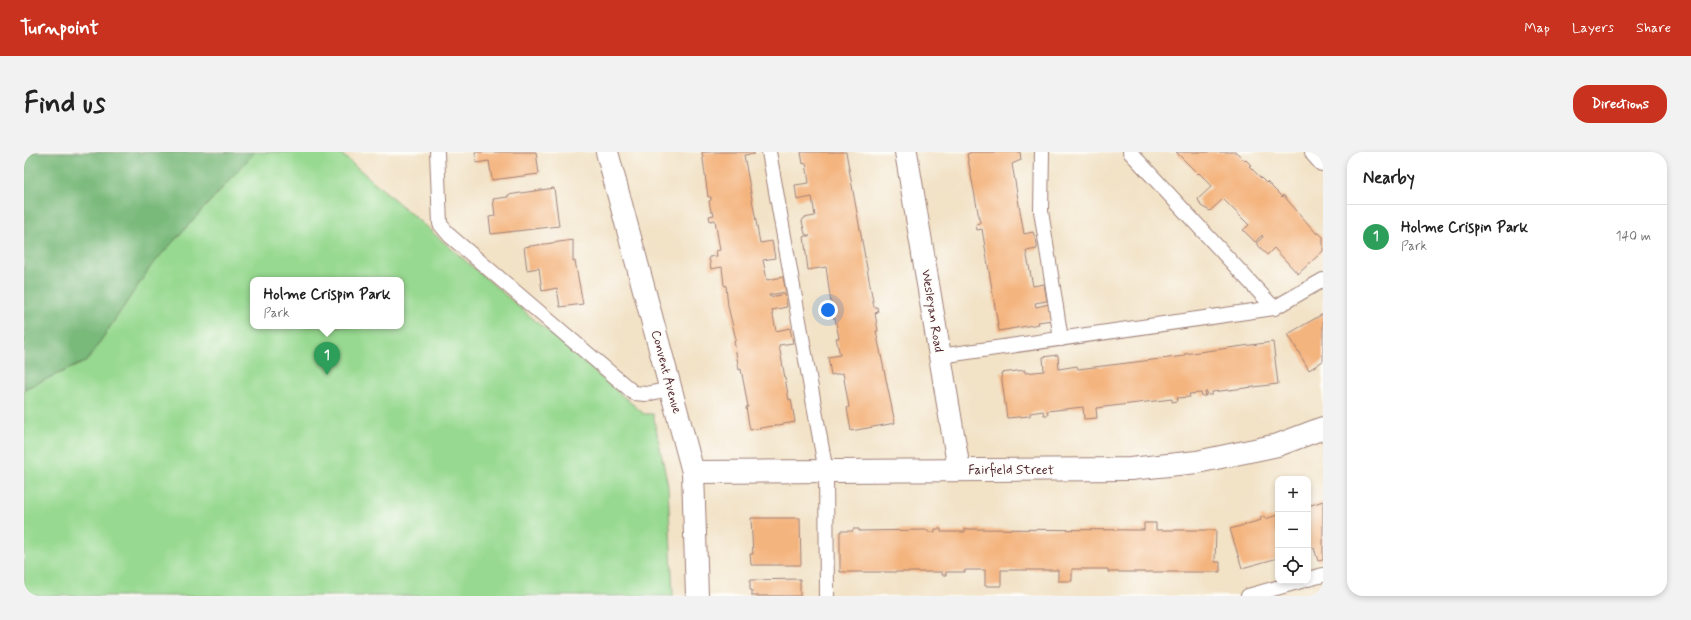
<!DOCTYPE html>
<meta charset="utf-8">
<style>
:root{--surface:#fff;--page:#f2f2f2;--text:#222;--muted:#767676;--line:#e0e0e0;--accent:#c8321e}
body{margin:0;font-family:Mynerve,sans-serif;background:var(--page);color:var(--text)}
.controls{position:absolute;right:12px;bottom:12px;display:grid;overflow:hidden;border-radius:8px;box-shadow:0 2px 6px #0003}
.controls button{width:36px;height:36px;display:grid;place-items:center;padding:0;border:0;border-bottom:1px solid var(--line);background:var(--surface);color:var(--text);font:20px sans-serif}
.you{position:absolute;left:804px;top:158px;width:14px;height:14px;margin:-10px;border:3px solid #fff;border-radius:50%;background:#1a73e8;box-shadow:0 0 0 6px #1a73e833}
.badge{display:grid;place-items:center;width:26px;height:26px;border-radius:50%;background:var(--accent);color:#fff;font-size:13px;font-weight:700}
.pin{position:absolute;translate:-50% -33px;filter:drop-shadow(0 1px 2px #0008)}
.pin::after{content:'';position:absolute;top:21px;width:14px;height:12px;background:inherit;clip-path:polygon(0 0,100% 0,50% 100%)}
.popup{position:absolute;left:226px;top:125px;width:154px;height:52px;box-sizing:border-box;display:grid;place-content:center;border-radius:8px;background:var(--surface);filter:drop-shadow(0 1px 3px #0005);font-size:13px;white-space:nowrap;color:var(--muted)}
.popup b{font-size:15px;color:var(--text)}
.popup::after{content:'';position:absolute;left:50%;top:100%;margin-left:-8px;border:8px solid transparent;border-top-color:var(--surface)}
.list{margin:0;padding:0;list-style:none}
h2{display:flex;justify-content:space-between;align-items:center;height:52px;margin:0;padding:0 16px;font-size:17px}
h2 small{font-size:13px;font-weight:400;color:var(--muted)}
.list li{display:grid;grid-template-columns:26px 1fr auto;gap:12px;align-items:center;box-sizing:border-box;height:64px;padding:0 16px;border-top:1px solid var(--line)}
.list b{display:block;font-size:15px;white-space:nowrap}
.list p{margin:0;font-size:13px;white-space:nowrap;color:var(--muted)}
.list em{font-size:13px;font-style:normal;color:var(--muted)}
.icon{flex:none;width:22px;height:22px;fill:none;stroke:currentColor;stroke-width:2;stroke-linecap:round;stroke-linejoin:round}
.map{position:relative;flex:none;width:1299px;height:444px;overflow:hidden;border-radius:16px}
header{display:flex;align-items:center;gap:24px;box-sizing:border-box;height:56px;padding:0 20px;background:var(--accent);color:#fff}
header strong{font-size:19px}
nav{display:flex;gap:22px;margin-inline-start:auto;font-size:14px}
.intro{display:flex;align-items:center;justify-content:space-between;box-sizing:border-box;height:96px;padding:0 24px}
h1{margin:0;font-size:28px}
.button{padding:10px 18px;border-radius:16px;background:var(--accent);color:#fff;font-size:14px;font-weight:700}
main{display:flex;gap:24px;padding:0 24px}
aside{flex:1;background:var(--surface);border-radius:16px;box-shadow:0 2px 6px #0003}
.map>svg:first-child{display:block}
.green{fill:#97d990;stroke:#707c5e;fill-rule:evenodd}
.forest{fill:#79b97a;stroke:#626c52}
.building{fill:#f4b47e}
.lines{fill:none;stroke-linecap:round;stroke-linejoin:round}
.service-casing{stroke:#9e8078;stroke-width:16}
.minor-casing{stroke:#9e8078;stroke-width:24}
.service{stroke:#fff;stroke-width:14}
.minor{stroke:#fff;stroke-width:22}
.labels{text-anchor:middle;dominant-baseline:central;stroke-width:3.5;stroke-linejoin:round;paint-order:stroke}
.street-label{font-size:13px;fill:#4a1f2b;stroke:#fdfcf7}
</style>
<header>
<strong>Turnpoint</strong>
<nav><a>Map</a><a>Layers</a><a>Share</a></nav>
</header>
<div class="intro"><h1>Find us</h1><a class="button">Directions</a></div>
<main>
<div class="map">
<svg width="1299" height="444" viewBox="0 0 1299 444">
<rect width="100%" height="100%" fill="#fdfcf7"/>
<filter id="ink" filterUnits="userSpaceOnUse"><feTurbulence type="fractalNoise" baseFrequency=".025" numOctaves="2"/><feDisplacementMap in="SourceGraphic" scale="8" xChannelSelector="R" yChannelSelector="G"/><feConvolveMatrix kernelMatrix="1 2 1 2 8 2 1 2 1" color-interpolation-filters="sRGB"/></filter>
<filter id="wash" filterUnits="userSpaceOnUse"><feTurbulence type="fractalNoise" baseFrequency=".012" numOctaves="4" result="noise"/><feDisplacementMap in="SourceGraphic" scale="16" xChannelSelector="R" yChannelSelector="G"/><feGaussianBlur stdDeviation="0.9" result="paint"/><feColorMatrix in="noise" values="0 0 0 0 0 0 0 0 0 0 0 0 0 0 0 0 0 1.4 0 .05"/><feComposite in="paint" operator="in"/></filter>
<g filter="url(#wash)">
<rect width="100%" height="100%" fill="#f2e2c6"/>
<!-- green -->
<path class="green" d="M 231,0 L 315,0 L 620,262 L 629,262 L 644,334 L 649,444 L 0,444 L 0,237 L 63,209 L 127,114 ZM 229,128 L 377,128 L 377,174 L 229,174 Z"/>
<!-- forest -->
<path class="forest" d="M 0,0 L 231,0 L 127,114 L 63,209 L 0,237 Z"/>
<g id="blocks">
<!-- building -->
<g class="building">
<path d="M 451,0 L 512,0 L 515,22 L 468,28 L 465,9 L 452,11 Z"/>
<path d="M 678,0 L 730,0 L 730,2 L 720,3 L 736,91 L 748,89 L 751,106 L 739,108 L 743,128 L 759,125 L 762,140 L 745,143 L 746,145 L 761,142 L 763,155 L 748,158 L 752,179 L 766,176 L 769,191 L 755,193 L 765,248 L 767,247 L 771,270 L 726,278 L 722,255 L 724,255 L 721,238 L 717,217 L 715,218 L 710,189 L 712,188 L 704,154 L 702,134 L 700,133 L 698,115 L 687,117 L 685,105 L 693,104 L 692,99 L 696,98 L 691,68 L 686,69 L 685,64 L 690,63 L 689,60 L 687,60 L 685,49 L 687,48 L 687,45 L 684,45 Z"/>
<path d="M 777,0 L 822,0 L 850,155 L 853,155 L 854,160 L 851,161 L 854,179 L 852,179 L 871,271 L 827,279 L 823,256 L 825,255 L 819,221 L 807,223 L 804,205 L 816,203 L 812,186 L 815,186 L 811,166 L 809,166 L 810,158 L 808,159 L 802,115 L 784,118 L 780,84 L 786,84 L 781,82 L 778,69 L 780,66 L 791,64 L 788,45 L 773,48 L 771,33 L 785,31 L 782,11 L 779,12 Z"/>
<path d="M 948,0 L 996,0 L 997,8 L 988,12 L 1000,82 L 1009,80 L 1013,91 L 1013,97 L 1002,99 L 1009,134 L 1020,132 L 1023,149 L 1011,151 L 1012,155 L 1025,152 L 1028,168 L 1014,170 L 1015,172 L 975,179 L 958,77 L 953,78 L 952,72 L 956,71 L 943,2 Z"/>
<path d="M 1152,0 L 1212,0 L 1221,9 L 1222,8 L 1227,13 L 1225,14 L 1242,31 L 1243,30 L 1258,45 L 1259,43 L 1293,82 L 1294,80 L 1299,85 L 1299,99 L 1274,122 L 1250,96 L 1243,103 L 1232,91 L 1239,85 L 1238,83 L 1231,90 L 1219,78 L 1225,73 L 1199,47 L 1186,59 L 1177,54 L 1174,47 L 1188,34 L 1175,21 L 1174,22 Z"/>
<path d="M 530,36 L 535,74 L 467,82 L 465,65 L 471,64 L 469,47 L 484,45 L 484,43 Z"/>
<path d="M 549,88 L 549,110 L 551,109 L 559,152 L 536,155 L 533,136 L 518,139 L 515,116 L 503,118 L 500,95 Z"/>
<path d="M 1299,162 L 1299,209 L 1285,218 L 1264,182 Z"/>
<path d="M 1249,190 L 1254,232 L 1188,240 L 1188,243 L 1184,243 L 1183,240 L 1181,240 L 1182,244 L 1178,244 L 1177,241 L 1165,242 L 1166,245 L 1153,246 L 1154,249 L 1148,250 L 1148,247 L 1072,256 L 1073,266 L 1060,267 L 1059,255 L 1023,259 L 1024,263 L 1020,263 L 1019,259 L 1006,261 L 1006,264 L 983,266 L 977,221 L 1001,218 L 1001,221 L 1020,219 L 1019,205 L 1034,203 L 1035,217 L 1053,214 L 1054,217 L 1161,204 L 1160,202 Z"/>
<path d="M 1299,349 L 1299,408 L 1294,409 L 1290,396 L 1284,397 L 1284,354 Z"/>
<path d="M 1254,363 L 1254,406 L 1218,416 L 1206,377 L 1237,368 L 1236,365 L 1240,364 L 1241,367 Z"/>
<path d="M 727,366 L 776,366 L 777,413 L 727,413 L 726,402 L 729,402 Z"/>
<path d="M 1120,371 L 1132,371 L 1132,378 L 1192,378 L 1191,410 L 1196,410 L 1196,420 L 1084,420 L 1084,417 L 1048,417 L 1048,429 L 1034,429 L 1034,418 L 977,418 L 977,434 L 961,434 L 961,418 L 941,418 L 941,420 L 922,420 L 922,423 L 918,423 L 918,420 L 816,420 L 816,379 L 829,379 L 829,377 L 835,377 L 835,379 L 904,378 L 904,380 L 911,380 L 911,377 L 917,377 L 917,380 L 941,380 L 941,377 L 1120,378 Z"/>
<path d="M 776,427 L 776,444 L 728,444 L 728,438 L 726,438 L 726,428 Z"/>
</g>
</g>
</g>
<g filter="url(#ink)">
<use href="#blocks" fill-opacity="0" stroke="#9e8078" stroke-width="1"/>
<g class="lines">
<!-- service casing -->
<g class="service-casing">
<g id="service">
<path d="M 413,0 L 416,72 L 426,84 L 610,241 L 622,242 L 646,237"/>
<path d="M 745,0 L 802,320 L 803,444"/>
<path d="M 1018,0 L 1017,59 L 1037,187"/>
<path d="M 1106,0 L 1250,156"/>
<path d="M 916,204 L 1250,156 L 1299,128"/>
<path d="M 1284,427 L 1299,423"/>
<path d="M 1224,444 L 1277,429"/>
</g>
</g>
<!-- minor casing -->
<g class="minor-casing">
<g id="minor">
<path d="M 583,0 L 669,320 L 673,444"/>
<path d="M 882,0 L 935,318"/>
<path d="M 1292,0 L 1299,8"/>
<path d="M 669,320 L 1106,317 L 1173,310 L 1254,293 L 1299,276"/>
</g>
</g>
<!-- service -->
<use href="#service" class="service"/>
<!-- minor -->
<use href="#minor" class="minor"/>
</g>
</g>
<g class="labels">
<!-- street labels -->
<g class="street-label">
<text transform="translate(908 159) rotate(81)">Wesleyan Road</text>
<text transform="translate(642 220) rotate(75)">Convent Avenue</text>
<text x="987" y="318">Fairfield Street</text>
</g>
</g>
</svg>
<div class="controls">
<button>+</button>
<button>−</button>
<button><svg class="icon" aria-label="locate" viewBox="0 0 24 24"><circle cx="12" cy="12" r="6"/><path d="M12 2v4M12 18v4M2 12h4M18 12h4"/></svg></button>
</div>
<div class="you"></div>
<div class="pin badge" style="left:303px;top:223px;background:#2e9e5b">1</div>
<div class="popup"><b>Holme Crispin Park</b>Park</div>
</div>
<aside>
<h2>Nearby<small></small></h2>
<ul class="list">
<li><span class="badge" style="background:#2e9e5b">1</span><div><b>Holme Crispin Park</b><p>Park</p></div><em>140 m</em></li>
</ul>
</aside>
</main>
